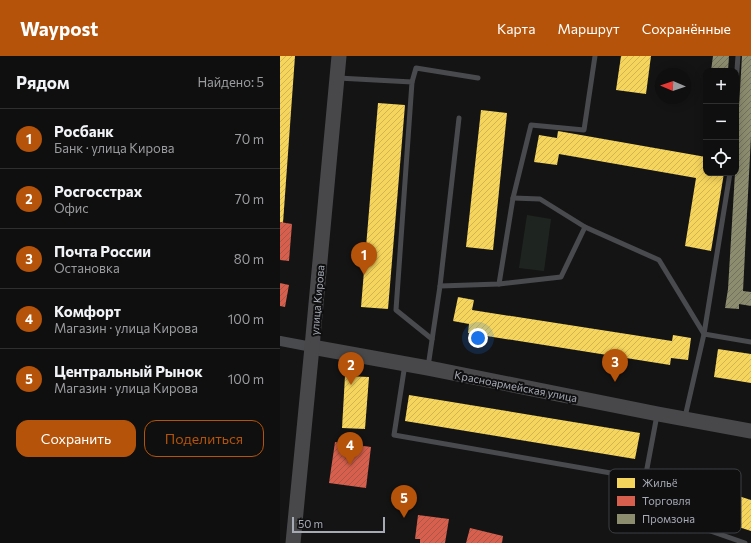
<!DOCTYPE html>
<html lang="ru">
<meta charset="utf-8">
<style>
:root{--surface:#0f0f10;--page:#181819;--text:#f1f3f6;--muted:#9b9c9f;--line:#2f2f30;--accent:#b45309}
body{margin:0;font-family:Commissioner,sans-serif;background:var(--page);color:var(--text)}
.controls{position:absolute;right:12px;top:12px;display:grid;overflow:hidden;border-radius:8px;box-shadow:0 2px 10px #0003}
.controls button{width:36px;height:36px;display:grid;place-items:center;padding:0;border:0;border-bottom:1px solid var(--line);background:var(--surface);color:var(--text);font:20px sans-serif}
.compass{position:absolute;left:375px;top:12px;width:36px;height:36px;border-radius:50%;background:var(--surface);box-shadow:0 2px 10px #0003;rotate:272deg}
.scale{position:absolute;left:12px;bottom:10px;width:93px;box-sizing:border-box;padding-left:4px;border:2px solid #a6aab5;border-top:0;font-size:11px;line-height:14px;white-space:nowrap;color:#a6aab5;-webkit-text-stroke:3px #0f0f10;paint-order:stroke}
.you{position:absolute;left:198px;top:282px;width:14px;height:14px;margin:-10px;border:3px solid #fff;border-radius:50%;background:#1a73e8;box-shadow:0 0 0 6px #1a73e833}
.badge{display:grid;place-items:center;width:26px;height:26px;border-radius:50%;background:var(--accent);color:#fff;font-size:13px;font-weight:700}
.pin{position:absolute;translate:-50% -33px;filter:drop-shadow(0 1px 2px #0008)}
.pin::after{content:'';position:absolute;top:21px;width:14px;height:12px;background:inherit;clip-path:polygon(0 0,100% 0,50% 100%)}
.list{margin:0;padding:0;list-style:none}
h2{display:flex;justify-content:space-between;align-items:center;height:52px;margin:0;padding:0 16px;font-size:17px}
h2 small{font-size:13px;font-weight:400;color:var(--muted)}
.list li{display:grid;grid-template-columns:26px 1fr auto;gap:12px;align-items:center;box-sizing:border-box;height:60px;padding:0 16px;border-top:1px solid var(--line)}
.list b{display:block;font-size:15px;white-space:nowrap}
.list p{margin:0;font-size:13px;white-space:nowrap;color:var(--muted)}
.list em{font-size:13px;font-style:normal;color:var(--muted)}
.actions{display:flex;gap:8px;padding:12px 16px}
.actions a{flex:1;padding:9px 0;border:1px solid var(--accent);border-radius:12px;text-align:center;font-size:14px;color:var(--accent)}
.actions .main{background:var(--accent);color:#fff}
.icon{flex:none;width:22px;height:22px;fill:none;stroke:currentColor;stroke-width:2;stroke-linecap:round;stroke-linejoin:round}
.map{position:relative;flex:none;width:471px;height:487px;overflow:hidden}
header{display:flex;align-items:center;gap:24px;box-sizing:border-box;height:56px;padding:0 20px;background:var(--accent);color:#fff}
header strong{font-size:19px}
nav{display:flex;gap:22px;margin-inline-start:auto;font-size:14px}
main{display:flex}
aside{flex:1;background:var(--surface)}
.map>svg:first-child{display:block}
.green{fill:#1e2520}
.homes{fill:url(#homes-hatch)}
.shops{fill:url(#shops-hatch)}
.industry{fill:url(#industry-hatch)}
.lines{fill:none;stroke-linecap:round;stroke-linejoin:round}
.lane{stroke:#494a4d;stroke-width:5}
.street{stroke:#494a4d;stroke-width:10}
.secondary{stroke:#48484b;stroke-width:15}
.labels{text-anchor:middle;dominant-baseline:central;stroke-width:4;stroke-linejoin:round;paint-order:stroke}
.street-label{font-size:11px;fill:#a6aab5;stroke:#0f0f10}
.key{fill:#0f0f10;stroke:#3c3e42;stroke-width:1}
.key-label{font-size:11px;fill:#a6aab5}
</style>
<header>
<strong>Waypost</strong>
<nav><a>Карта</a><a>Маршрут</a><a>Сохранённые</a></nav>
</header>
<main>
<aside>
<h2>Рядом<small>Найдено: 5</small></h2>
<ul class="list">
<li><span class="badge">1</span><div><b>Росбанк</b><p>Банк · улица Кирова</p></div><em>70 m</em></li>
<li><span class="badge">2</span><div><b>Росгосстрах</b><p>Офис</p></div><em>70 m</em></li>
<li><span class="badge">3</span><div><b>Почта России</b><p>Остановка</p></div><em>80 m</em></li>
<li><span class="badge">4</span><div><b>Комфорт</b><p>Магазин · улица Кирова</p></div><em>100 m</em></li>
<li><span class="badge">5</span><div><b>Центральный Рынок</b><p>Магазин · улица Кирова</p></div><em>100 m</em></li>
</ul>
<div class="actions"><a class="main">Сохранить</a><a>Поделиться</a></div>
</aside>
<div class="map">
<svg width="471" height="487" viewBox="0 0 471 487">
<defs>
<pattern id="homes-hatch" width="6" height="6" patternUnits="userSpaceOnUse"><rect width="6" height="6" fill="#f6d55c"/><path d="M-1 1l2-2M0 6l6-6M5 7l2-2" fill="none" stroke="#cfb554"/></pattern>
<pattern id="shops-hatch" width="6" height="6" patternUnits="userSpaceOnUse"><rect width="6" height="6" fill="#d6604d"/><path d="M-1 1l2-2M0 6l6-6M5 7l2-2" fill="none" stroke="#ad5547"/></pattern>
<pattern id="industry-hatch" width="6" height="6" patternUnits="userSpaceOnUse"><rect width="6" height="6" fill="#8c8c6e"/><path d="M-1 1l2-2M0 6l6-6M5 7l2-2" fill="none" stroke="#71715d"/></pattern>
</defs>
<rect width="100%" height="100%" fill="#141415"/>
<!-- green -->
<path class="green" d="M 247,159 L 271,163 L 264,215 L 239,212 Z"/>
<!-- homes -->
<g class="homes">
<path d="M 0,0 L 15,0 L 3,167 L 0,166 Z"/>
<path d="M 341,0 L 371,0 L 366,38 L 336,34 Z"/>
<path d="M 98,47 L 125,49 L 108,253 L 81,251 Z"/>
<path d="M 201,54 L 227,57 L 213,194 L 186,191 Z"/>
<path d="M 278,75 L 426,101 L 426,117 L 444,117 L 431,195 L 405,190 L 416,122 L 279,98 L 277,109 L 254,106 L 259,79 L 277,82 Z"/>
<path d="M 178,241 L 194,244 L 192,254 L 392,285 L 393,279 L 411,282 L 408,304 L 391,302 L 390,309 L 188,277 L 189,268 L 173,265 Z"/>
<path d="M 438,293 L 471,298 L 471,327 L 434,321 Z"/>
<path d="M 65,320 L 89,321 L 85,373 L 62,372 Z"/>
<path d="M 129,339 L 360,377 L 355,403 L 125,365 Z"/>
<path d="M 399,421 L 471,444 L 471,475 L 391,449 Z"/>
</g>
<!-- shops -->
<g class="shops">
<path d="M 0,166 L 12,168 L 9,205 L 0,204 Z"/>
<path d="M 0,227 L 9,229 L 5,251 L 0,250 Z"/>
<path d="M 55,386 L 91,391 L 86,432 L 49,427 Z"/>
<path d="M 138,459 L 169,463 L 165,487 L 140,487 L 140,483 L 135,483 Z"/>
<path d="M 190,472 L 223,480 L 222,487 L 186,487 Z"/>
</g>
<!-- industry -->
<g class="industry">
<path d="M 433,0 L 449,0 L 448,15 L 431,15 Z"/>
<path d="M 462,0 L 471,0 L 471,80 L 463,235 L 471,236 L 471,250 L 459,248 L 459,253 L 445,252 L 448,233 L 455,117 L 456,117 L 456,101 Z"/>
</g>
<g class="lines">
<!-- lane -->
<g class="lane">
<path d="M 58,22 L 132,26 L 116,254 L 152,283"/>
<path d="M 132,26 L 136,12 L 198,22"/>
<path d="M 456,28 L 458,0"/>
<path d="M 450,117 L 424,278 L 471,286"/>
<path d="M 233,142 L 260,143 L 305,171"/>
<path d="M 219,228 L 233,142 L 251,69 L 304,74 L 315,0"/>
<path d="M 160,230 L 179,62"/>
<path d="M 125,308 L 114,379 L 365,423 L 377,359"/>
<path d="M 148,311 L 160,230 L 219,228 L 281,221 L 305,171 L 379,204 L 424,278 L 405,361"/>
<path d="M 365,423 L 382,458 L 465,487"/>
</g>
<!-- street -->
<path class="street" d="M 0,285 L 32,291"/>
<!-- secondary -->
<g class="secondary">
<path d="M 32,291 L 148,312 L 378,358 L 471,375"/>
<path d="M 13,487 L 32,291 L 59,0"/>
</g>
</g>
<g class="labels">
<!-- street labels -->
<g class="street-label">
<text transform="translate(37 244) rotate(-85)">улица Кирова</text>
<text transform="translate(236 330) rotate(11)">Красноармейская улица</text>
</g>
</g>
<!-- legend -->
<rect x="329" y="413" width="132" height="64" rx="6" class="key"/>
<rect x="337" y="422" width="18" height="10" fill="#f6d55c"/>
<rect x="337" y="440" width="18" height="10" fill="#d6604d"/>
<rect x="337" y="458" width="18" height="10" fill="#8c8c6e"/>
<g class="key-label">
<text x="362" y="431">Жильё</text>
<text x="362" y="449">Торговля</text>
<text x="362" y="467">Промзона</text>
</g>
</svg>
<div class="controls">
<button>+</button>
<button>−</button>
<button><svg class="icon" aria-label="locate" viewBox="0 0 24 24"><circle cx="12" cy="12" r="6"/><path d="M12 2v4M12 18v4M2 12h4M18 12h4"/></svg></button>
</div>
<svg class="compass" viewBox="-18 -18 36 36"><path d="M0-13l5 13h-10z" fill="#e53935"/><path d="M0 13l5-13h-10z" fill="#9b9c9f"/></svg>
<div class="scale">50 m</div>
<div class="you"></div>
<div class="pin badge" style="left:84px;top:219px">1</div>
<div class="pin badge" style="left:71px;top:329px">2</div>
<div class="pin badge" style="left:335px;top:326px">3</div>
<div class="pin badge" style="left:70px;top:409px">4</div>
<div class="pin badge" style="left:124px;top:462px">5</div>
</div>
</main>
